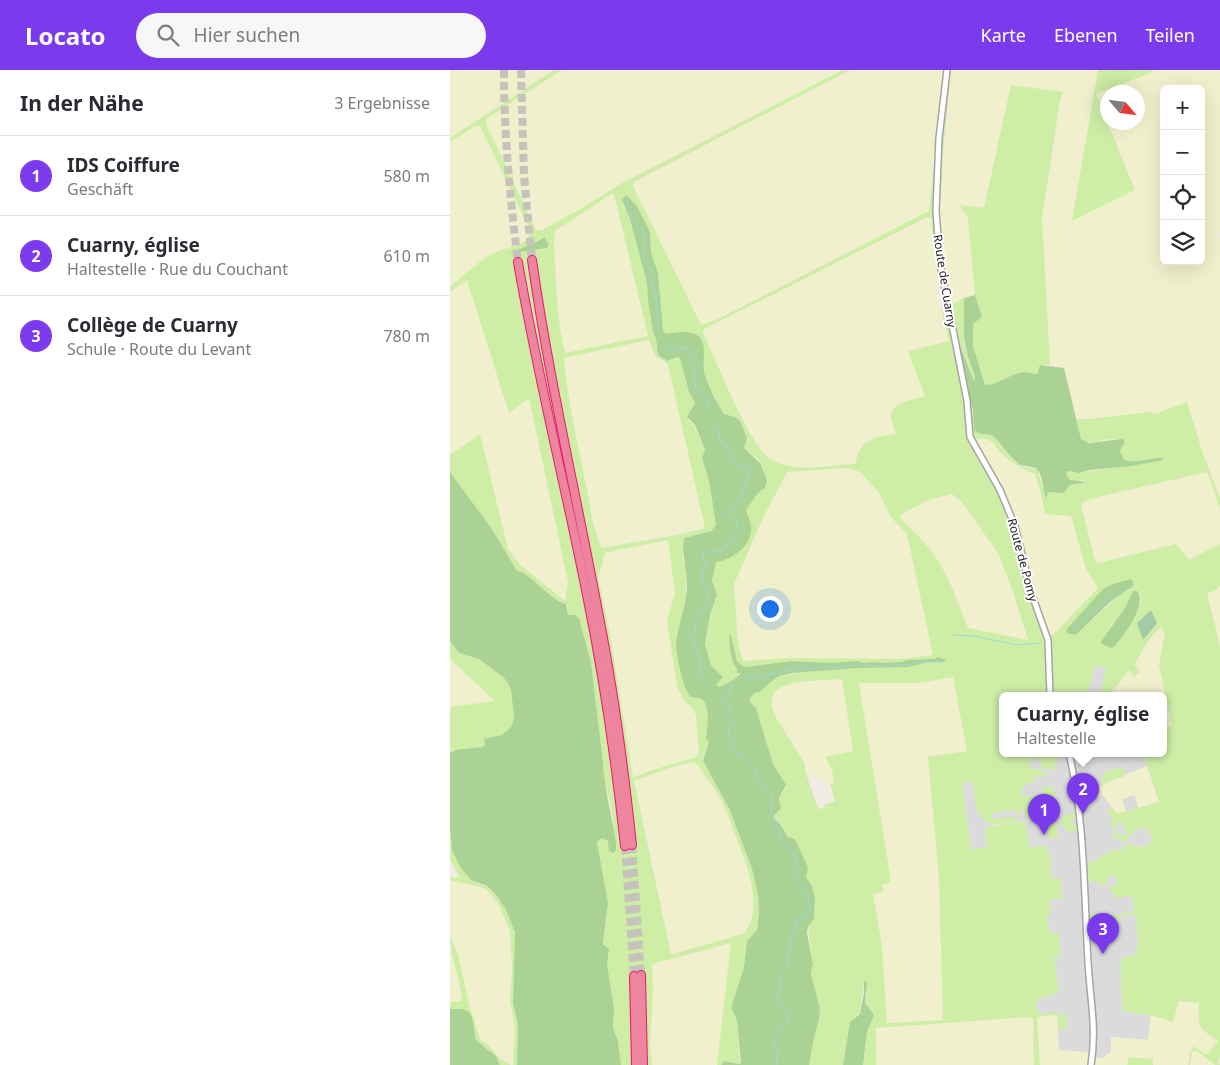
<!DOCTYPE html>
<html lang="de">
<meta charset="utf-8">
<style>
:root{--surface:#fff;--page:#f7f7f7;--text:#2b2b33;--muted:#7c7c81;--line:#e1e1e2;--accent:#7c3aed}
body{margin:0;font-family:"Noto Sans",sans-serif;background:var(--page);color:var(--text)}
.controls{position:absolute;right:15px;top:15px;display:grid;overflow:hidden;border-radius:8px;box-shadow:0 5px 20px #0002}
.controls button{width:45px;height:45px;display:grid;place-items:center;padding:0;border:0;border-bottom:1px solid var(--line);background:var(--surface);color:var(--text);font:25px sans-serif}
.compass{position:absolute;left:650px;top:15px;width:45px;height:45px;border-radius:50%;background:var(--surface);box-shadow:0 5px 20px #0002;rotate:118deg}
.you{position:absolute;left:319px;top:538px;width:18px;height:18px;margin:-12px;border:4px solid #fff;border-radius:50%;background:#1a73e8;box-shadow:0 0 0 8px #1a73e833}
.badge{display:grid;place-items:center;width:32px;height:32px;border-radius:50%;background:var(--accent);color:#fff;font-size:16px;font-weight:700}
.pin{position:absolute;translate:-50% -41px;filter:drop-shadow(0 1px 2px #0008)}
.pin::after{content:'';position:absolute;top:26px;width:18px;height:15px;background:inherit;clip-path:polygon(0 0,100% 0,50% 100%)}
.popup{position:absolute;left:549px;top:622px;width:168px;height:65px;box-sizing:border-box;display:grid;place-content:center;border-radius:8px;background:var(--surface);filter:drop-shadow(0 1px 4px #0005);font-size:16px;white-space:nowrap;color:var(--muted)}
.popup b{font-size:19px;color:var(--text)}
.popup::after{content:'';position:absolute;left:50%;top:100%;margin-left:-10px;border:10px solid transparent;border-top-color:var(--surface)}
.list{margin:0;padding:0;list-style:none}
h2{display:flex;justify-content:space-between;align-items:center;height:65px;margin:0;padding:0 20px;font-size:21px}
h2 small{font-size:16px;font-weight:400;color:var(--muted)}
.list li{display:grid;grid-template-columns:32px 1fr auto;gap:15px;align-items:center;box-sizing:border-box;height:80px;padding:0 20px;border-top:1px solid var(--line)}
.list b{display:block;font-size:19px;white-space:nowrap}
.list p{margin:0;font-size:16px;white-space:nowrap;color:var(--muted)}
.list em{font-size:16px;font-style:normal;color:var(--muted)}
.icon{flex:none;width:28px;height:28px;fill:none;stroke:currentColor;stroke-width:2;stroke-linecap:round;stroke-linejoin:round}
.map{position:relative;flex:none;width:770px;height:995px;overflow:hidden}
header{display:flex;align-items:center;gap:30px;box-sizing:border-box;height:70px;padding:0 25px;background:var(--accent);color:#fff}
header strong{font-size:24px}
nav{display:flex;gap:28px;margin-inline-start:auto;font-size:18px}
.search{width:350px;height:45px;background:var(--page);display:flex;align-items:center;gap:12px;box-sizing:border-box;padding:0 18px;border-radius:28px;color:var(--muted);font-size:19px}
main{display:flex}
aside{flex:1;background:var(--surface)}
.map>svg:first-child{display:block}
.residential{fill:#dcdbdb}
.farmland{fill:#f0f0cd;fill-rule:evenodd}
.grass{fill:#ceeea6;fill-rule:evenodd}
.forest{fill:#abd295}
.cemetery{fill:#a3cba7}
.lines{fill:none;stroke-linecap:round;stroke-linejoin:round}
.stream{stroke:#a1d6e1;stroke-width:1}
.highway-tunnel{stroke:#c6c2bc;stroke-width:8;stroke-dasharray:8 4;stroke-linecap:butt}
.minor-casing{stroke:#a5a5a5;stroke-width:8}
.highway-casing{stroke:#e8176b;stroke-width:10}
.minor{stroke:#fff;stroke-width:5}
.highway{stroke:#ed859f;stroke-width:8}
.labels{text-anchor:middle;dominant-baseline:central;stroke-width:4;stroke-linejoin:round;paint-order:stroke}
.street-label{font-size:12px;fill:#1e1e1e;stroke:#fff}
</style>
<header>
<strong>Locato</strong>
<div class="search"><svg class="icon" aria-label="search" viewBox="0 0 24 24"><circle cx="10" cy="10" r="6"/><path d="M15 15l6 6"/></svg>Hier suchen</div>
<nav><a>Karte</a><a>Ebenen</a><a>Teilen</a></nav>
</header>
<main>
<aside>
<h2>In der Nähe<small>3 Ergebnisse</small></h2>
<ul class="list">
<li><span class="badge">1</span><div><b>IDS Coiffure</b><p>Geschäft</p></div><em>580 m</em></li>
<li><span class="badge">2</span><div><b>Cuarny, église</b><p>Haltestelle · Rue du Couchant</p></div><em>610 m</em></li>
<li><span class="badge">3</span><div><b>Collège de Cuarny</b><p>Schule · Route du Levant</p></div><em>780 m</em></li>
</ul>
</aside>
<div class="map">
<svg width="770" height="995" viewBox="0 0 770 995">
<rect width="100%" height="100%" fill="#f0ebe4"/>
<!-- residential -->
<g class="residential">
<path d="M 644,595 L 656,598 L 652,624 L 651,625 L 627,625 L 627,623 L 635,622 L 641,613 Z"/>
<path d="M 577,683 L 693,683 L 697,696 L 675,706 L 672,697 L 654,707 L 650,714 L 652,716 L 640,723 L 653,725 L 658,730 L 662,738 L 672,729 L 684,725 L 702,770 L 701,773 L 695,777 L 674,774 L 678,807 L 686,844 L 688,871 L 687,883 L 671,889 L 672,941 L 701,945 L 698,970 L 661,967 L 661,982 L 653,988 L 644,988 L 609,980 L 607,943 L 588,944 L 586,935 L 586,931 L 589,928 L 600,925 L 607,906 L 604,887 L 610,886 L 608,864 L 600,863 L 597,844 L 599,830 L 605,829 L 601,809 L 600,786 L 596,776 L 580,778 L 574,751 L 542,755 L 535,763 L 537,778 L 521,780 L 512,713 L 523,711 L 565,693 Z"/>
</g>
<!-- farmland -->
<g class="farmland">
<path d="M 0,0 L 104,0 L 0,67 Z"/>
<path d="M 112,0 L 393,0 L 172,113 L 132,138 L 92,160 L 86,160 L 37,56 L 36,49 Z"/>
<path d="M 400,0 L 494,0 L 479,141 L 266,250 L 254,255 L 250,255 L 183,116 L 184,112 Z"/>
<path d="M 501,0 L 648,0 L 622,151 L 685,120 L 645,24 L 703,2 L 702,0 L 770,0 L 770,161 L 768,163 L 770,168 L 770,428 L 753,384 L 705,344 L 626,349 L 614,298 L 600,295 L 592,147 L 613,22 L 561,15 L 534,138 L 511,136 L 518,148 L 525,225 L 500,235 L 491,189 L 488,135 ZM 714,19 L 751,19 L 751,191 L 714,191 ZM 658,22 L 688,22 L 688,52 L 658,52 Z"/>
<path d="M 25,55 L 30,56 L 79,158 L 79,166 L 74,172 L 46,182 L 36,188 L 0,217 L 0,72 Z"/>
<path d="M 163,123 L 198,266 L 115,283 L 111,269 L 108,235 L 104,170 L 105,161 Z"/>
<path d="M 478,147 L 481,148 L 485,190 L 491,216 L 484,217 L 499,271 L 475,327 L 451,334 L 443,340 L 441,347 L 447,364 L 420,369 L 414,373 L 410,378 L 406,393 L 353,397 L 341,397 L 319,388 L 311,380 L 303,366 L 281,325 L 253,263 L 254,259 Z"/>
<path d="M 17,210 L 58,342 L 79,328 L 118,512 L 115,532 L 69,494 L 58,479 L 30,365 L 2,384 L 0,381 L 0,222 Z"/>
<path d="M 199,270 L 205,286 L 218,294 L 255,458 L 152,478 L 142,445 L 123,352 L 116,314 L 114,288 Z"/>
<path d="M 534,368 L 543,372 L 547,380 L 572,398 L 585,404 L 591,424 L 595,444 L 621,446 L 636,499 L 648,518 L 602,567 L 599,563 L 587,529 L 565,450 L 550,414 L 526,373 L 525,369 Z"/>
<path d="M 399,398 L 410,402 L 416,408 L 429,423 L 440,446 L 457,464 L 483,585 L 428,590 L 336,588 L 293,592 L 288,574 L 284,514 L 312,450 L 338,402 Z"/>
<path d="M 757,402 L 770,438 L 770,474 L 738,490 L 726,474 L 648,493 L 645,491 L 631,435 L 639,429 Z"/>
<path d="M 502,424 L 512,432 L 548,483 L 563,522 L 578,570 L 518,558 L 499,511 L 485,488 L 479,478 L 452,450 L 450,445 L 478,430 Z"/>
<path d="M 218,470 L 225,524 L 217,550 L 221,578 L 234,631 L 242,637 L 246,645 L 249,682 L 246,687 L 196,702 L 183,708 L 161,569 L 148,507 L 153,493 L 153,486 L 157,482 Z"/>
<path d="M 770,516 L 770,576 L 757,523 L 765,522 L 766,518 Z"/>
<path d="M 711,558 L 715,563 L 709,595 L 722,657 L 713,659 L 713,625 L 657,625 L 669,614 L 678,600 L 690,603 L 684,595 L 694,579 L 708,560 Z"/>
<path d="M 0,589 L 46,631 L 0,637 Z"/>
<path d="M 503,607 L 517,681 L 478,687 L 489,808 L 493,950 L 437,953 L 432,876 L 423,824 L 432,815 L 441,812 L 409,613 L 469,613 Z"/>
<path d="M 392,609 L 403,681 L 382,698 L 384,713 L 373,715 L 373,709 L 369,710 L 364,704 L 364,708 L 359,710 L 355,701 L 355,694 L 346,678 L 329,653 L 322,639 L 321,626 L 325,620 L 343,613 Z"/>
<path d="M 242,692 L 248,695 L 275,737 L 297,798 L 303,826 L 302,839 L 299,854 L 293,864 L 222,884 L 221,883 L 195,756 L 184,711 L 225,696 Z"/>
<path d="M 697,696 L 709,732 L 689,739 L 684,725 L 672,729 L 676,741 L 667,744 L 653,725 L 643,730 L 640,722 L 659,711 Z"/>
<path d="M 0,810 L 34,818 L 39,821 L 49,835 L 60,861 L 62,897 L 61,936 L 65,958 L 63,995 L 49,988 L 39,976 L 30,969 L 20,939 L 9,888 L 0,865 Z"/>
<path d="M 282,873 L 267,995 L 202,995 L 200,977 L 203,920 L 202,894 Z"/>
<path d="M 0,878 L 6,901 L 12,932 L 0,932 Z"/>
<path d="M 729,931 L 749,933 L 770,952 L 770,993 L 769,992 L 769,995 L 744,977 L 738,989 L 738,995 L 703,995 L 703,987 L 698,989 L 679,987 L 677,995 L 643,995 L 644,988 L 653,988 L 661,982 L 661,967 L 698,970 L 701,945 L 710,947 Z"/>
<path d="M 607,944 L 609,980 L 639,982 L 637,995 L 590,995 L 587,947 Z"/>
<path d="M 580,947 L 583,948 L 584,995 L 426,995 L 426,958 Z"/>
<path d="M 746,980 L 756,987 L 765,995 L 740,995 L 740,987 L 742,982 Z"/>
</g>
<!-- grass -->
<g class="grass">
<path d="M 104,0 L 112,0 L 36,49 L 37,56 L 86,160 L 92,160 L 132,138 L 172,113 L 393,0 L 400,0 L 184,112 L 183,116 L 251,255 L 266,250 L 479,141 L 494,0 L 501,0 L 488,135 L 491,189 L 500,235 L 514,228 L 514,273 L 525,307 L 524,311 L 510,274 C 511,305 522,334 530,363 L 542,365 C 553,375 560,392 575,397 C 579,398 583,397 587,399 L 595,423 L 594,428 L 596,428 L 598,421 L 615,422 L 620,415 L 635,412 L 635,410 C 627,411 620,413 616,404 L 618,401 L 629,403 L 714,390 L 712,388 C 700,387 685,394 674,390 L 670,381 L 674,374 C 670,372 666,369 662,369 C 651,369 641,376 631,369 L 626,349 L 640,349 L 700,342 L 705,344 L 737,332 L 753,384 L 770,428 L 770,438 L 757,402 L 639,429 L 631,435 L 645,491 L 648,493 L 726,474 L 739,490 L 770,474 L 770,516 L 767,518 L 767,520 L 757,523 L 770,576 L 770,987 L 768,991 L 770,995 L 765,995 L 746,980 L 742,982 L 740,995 L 738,995 L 740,983 L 744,976 L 756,985 L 768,971 C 748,957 748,958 749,933 L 729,931 L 723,952 L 701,945 L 672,941 L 671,889 L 687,883 L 688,871 L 686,844 L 669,847 L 669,852 L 662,853 L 656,856 L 649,854 L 649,851 L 641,849 L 638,851 L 638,845 L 649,843 L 650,846 L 655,845 L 656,849 L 661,849 L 666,845 L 684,842 L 682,826 L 666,828 L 661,823 L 660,816 L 667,815 L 666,806 L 657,807 L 658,814 L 650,816 L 649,811 L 638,812 L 639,818 L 635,819 L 634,793 L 649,790 L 649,786 L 656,785 L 656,783 L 661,779 L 663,781 L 675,779 L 674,773 C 684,776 696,781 702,770 L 697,757 L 682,761 L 682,765 L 677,767 L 678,770 L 676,772 L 669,769 L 663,769 L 664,760 L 666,759 L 667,765 L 673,764 L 674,766 L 677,766 L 677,761 L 674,761 L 673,754 L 671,752 L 667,753 L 666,758 L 664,758 L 659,753 L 664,751 L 657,741 L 662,738 L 667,744 L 709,732 L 693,683 L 713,683 L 713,659 L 722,656 L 709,595 L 715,563 L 711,558 C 699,565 691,584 684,595 L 690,602 L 684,607 L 678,600 L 669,614 L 657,625 L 651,625 L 656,598 L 645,596 L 641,613 L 635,623 L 627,623 L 627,625 L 553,625 L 553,683 L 602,683 L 603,687 L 608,687 L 608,691 L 604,692 L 606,700 L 592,698 L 590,690 L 581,689 L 579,696 L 577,697 L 565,693 L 598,703 L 595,706 L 587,706 L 584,708 L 584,713 L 574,713 L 575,718 L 571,719 L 572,727 L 593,725 L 592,717 L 600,717 L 602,720 L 605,720 L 605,726 L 596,727 L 597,734 L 605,733 L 605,739 L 612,738 L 594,744 L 594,734 L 588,734 L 588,741 L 590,742 L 590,745 L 576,748 L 574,738 L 570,739 L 571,747 L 564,740 L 543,743 L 542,745 L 542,749 L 566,747 L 566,751 C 559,752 549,755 542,754 C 525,750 524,725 523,712 L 512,713 L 521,780 L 537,777 L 535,762 L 536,757 L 575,751 L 580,778 L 596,775 L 600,786 L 601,809 L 610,808 L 613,828 L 599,830 L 601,843 L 597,845 L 600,862 L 608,863 L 611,886 L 604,887 L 609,923 L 589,928 L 586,933 L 589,944 L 607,942 L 607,944 L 616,944 L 617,959 L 609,960 L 607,945 L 587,947 L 590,995 L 584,995 L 583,949 L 580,947 L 426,958 L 426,995 L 413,995 L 417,962 L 424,945 L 415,933 L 417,923 L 414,913 L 410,942 L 400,953 L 393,995 L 359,995 L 364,968 L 369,950 L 370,938 L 361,904 L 363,897 L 358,857 L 363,851 L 365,842 L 362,816 L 356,807 L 357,802 L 345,769 L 338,767 L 330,752 L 325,750 L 323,747 L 331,738 L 329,728 L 336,717 L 323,694 L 306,638 L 300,632 L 300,628 L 305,623 L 312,620 L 322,611 L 329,606 L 371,600 L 372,592 L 342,591 L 295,597 L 285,609 L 269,617 L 265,615 L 272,608 L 272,606 L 261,595 L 255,574 L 260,545 L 267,525 L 262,511 L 266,491 C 272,491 276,489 281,486 C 305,471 300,463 296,440 L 308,423 L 313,420 L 316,407 L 313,397 L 308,389 L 294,378 L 294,373 L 283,346 C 273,346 271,340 267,332 C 263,323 256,313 254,303 C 252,294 255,284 253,275 C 251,259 228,262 216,264 L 212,261 L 208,203 L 201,182 L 200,162 L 187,136 L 176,125 L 173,128 L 173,134 L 182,154 L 197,213 L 201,249 L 206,268 L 206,278 L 209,286 L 217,291 L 227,287 L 230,288 L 239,322 L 245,333 L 239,344 L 238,350 L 244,355 L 255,380 L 252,388 L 259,411 L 266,455 L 261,461 L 234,468 L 233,489 L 237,501 L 236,527 L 226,575 L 233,612 L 242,627 L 252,629 C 261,638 257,657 256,669 L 259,672 L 253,689 L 254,695 L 269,717 L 279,738 L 302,799 L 308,825 L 309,844 L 307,860 L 297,871 L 294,897 L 281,937 L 287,950 L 290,994 L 272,992 L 271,995 L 267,995 L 281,873 L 202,894 L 203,920 L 200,977 L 202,995 L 171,995 L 167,968 L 163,958 L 164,946 L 157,894 L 159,879 L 153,874 L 157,847 L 157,827 L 147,772 L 152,768 L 159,771 L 159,781 L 164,783 C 164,769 164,756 162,743 C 159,726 153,710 153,692 L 141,592 L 129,548 L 126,546 L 118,545 L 117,535 L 96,523 L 72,502 L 67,501 L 42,459 L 0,402 L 0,381 L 2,384 L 30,364 L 58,479 L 69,494 L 115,531 L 118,512 L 79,328 L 59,343 L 17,210 L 0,222 L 0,217 C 14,206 28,191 44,183 C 54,178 74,176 79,166 L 79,158 L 30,56 L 25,56 L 0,72 L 0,68 ZM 163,123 L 167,136 L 198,266 L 115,283 C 106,247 106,208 104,170 L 105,161 ZM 478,147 L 481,148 L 485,190 L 491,216 L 493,215 L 498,237 L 491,239 L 499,271 L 458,281 L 475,326 C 465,329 439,333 441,348 C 442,354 445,359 446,364 C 424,368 410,367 406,393 C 401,395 396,394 391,395 C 368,397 340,402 319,388 C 300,376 265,288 253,263 L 254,259 ZM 199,270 L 205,286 L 218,294 L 255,458 L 232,464 L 152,478 C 142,457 140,433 135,410 C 127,369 117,329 114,288 ZM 534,368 L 543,372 C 550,387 569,397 585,404 L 591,424 L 595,444 L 621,446 L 636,499 L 648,518 L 602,566 L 599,563 L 580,508 L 571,466 L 565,450 L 550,414 L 526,373 L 526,369 ZM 399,398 L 410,402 L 416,408 L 429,423 L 440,446 L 457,464 L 483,585 L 451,589 L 336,588 L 293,591 L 288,574 L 284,514 L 312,450 L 337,402 ZM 502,424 L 512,432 L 548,483 L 563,522 L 578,570 L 518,558 C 507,531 498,501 479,478 C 471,468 461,459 452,450 L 450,445 L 478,430 ZM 218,470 L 225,524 L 217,550 L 221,578 L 227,616 L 234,631 L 242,637 L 246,645 L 249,682 L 246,687 L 196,702 L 183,708 L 161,569 L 148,507 L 153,493 L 153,486 L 157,482 ZM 663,514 L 670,524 L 626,565 L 623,565 L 622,563 L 635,538 L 642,533 L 653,519 ZM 683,521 L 691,530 L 686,544 L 664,577 L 661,578 L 651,573 L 675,538 ZM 503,607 L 517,681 L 478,687 L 489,808 L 493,950 L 437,953 L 432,876 L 423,824 L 434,822 L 432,815 L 441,812 L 409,613 L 469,613 ZM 392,609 L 403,681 L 376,687 L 380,697 L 382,698 L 384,713 L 380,713 L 385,732 L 375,734 L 374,738 L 368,739 L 355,701 L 355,694 C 347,680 338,668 330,654 C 299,606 362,612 392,609 ZM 242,692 L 248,695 C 255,707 265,717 271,730 C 277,740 280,751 284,762 C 294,788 317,840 293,864 L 223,884 L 221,884 L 184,711 L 225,696 Z"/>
<path d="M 648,0 L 702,0 L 703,2 L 646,24 L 685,120 L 622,151 Z"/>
<path d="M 561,15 L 613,22 L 610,31 L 592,147 L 600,295 L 590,295 L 587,304 L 558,307 L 543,315 L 535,315 L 523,276 L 523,254 L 532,247 L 525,225 L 518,148 L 510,135 L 534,138 Z"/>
<path d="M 0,571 L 9,583 L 29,589 L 53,607 L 58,613 L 61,620 L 64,649 L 61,657 L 52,665 L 34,670 L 35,675 L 32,677 L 0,683 L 0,637 L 45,631 L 0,589 Z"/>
<path d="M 673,697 L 675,706 L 659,711 L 652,716 L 650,714 L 652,712 L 651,709 L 654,707 L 652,703 Z"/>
<path d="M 624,736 L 626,736 L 628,748 L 621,749 L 621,755 L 629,755 L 629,761 L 617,761 L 613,755 L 606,756 L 609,769 L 605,767 L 598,769 L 598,757 L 595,747 L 600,746 L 603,755 L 614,751 L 613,746 L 625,743 Z"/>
<path d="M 0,759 L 2,780 L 11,797 L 21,810 L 42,819 L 56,840 L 63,856 L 66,869 L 63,933 L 68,955 L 67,995 L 63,995 L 65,958 L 60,931 L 62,897 L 60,861 L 49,835 L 38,821 L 34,818 L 0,810 L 0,807 L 10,808 L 0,789 Z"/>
<path d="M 0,865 L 9,888 L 20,939 L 22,942 L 30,969 L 39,976 L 49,988 L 61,995 L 50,995 C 47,983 35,977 26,970 L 22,950 L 11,939 L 0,939 L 0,932 L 12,931 C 11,909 0,888 0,865 Z"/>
<path d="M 679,987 L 698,989 L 703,987 L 703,995 L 677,995 Z"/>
</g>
<!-- forest -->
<g class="forest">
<path d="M 176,125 L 187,136 L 200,162 L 201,182 L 208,203 L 213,261 L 216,264 C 228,262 250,258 253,274 C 255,283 253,293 254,302 C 256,312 268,335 274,344 L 285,347 L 290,351 L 297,368 L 294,378 L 311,394 L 317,410 L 315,418 L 308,423 L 296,440 C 297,445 300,450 301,455 C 304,475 282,490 266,492 L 262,511 L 267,525 L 260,545 L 255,574 L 261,595 L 272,606 L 272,608 L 266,615 L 269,617 L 285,609 L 291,603 L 287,603 L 287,599 C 280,590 280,576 279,565 L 281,565 L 287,592 L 295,597 L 342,591 L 383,593 L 407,591 L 414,593 L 425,592 L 433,593 L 452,592 L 456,590 L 484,589 L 488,587 L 496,590 L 494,592 L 478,592 L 458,597 L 407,598 L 343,603 L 329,606 L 322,611 L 310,622 L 305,623 L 300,628 L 300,632 L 306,638 L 323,694 L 336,715 L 329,728 L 331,738 L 323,747 L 325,750 L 329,752 L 338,767 L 345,769 L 357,795 L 358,799 L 356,807 L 362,816 L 365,829 L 364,849 L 358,857 L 357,863 L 363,894 L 361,904 L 370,938 L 369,950 L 364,968 L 359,995 L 271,995 L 274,991 L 289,994 L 291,993 L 287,950 L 281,938 L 294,897 L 297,871 L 307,860 L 309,844 L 308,825 L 302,799 L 279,738 L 253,691 L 259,672 L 256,669 C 257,657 261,639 252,629 C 249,628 244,628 241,627 C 234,623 226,584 226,575 C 227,557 236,538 237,518 C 238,501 231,485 234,468 L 261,461 L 266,455 L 259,411 L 252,388 L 255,380 L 245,355 L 237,347 L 245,333 L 239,322 L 230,288 L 227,287 L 217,291 L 209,286 L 207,281 L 206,268 L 203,262 L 198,230 L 197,213 L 180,149 L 172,130 Z"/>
<path d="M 95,167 L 96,171 L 99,173 L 97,178 L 59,183 C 67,180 89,172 95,167 Z"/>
<path d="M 525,225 L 532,247 L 523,254 L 523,276 L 535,315 C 549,315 560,303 575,302 C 578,302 583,304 587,304 L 590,295 L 614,298 L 631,369 L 639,373 L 673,369 L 675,372 L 670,381 L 674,390 C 685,394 700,387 712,388 L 714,390 L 680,396 L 640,400 L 629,403 L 618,401 L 616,404 L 620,410 L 637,412 L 620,415 L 614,423 L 598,422 L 596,429 C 593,421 594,408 587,399 C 585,396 575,397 569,394 C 558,386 552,374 542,365 L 528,363 L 524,360 L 523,340 L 519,325 L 509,273 L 524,311 L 525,307 L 518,287 L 514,268 L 514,228 Z"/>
<path d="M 0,402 L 42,459 L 67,501 C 80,502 97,528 116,534 L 118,545 L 125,545 L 129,548 L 141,592 L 153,692 C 154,719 162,745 166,773 L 166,780 L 164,783 L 159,781 L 158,771 L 152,768 L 147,772 L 158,833 L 153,874 L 159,879 L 157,894 L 164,939 L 163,958 L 168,971 L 171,995 L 67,995 L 68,955 L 63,933 L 65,862 L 56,840 L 44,822 L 37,816 L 21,810 L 10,797 L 2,780 L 0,759 L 0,683 L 6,680 L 32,677 L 35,675 L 34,669 L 52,665 L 61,657 L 64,649 L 61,620 L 58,613 L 53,607 L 29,589 L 9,583 L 0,571 Z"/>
<path d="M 681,509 L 683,511 L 683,516 L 661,531 L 626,565 L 617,563 L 616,560 L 653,519 L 663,514 Z"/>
<path d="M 683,521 L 687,521 C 698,535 673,566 664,577 L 661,578 L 650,573 L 675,538 Z"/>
<path d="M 416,910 L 417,913 L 415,933 L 424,945 L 417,962 L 413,995 L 393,995 L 400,952 L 410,944 L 414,923 L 414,913 Z"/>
<path d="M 0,939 L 11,939 L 18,941 L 22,947 L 26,970 L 46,986 L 50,995 L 0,995 Z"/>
</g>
<!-- cemetery -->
<path class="cemetery" d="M 701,540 L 707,553 L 693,570 L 687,553 Z"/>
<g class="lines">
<!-- stream -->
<g class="stream">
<path d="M 177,130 C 176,142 188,155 195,164 C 197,178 186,185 202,200 L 200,206 L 206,225 L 208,262"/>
<path d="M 214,274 C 218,279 224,280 231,280 L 233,277 L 239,279 C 240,285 243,290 244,295 C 246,301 242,305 246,311 L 245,317 L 252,322 L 261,341"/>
<path d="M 623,561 L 625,557 L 633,552 L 637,546 L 649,539 L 657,529 L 664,527 L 682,514"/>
<path d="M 502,565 L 524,566 L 566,575 L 591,573"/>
<path d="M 295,610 C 300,607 306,606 312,608 L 318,605 L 343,599 L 358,598 L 362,599 L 375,597 L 397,597 L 401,595 L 441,596 L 447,595 L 458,595 L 471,592 L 494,592"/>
<path d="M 261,615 L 257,610 L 251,605 L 249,587 L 243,569 L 246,555 L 245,551 C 250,544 257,538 258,529 C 259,513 245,511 257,494 L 253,491 L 253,484 L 259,481 L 272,482 L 287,461 L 286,451 L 277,444 L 281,436 L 292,426 L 300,401 L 298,397 L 285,393 L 275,374 L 270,370 L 267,355 L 263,349"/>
<path d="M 267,624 L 272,631 L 281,638 L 281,640 L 276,644 L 282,652 L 278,659 L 283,680 C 291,685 300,691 305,700 C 307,704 306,708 308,711 C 311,718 319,718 321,725 C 323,731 321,735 321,741 C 321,745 324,747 326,751 C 328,757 328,764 330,770 C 333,779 346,779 347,794 L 344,798 L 344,801 L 348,805 L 348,811 C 355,820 362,833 359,845 L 351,849 L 346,849 L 345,861 L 341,870 L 337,897 L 329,909 L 330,918 L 327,930 L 339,947 L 338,951 L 331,957 L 323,973 L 328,983 L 326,995"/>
<path d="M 275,631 L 282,617 L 284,615"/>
</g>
<!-- highway-tunnel -->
<g class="highway-tunnel">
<path d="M 54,0 C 54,65 60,128 68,192"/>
<path d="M 71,0 L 74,106 L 82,190"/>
<path d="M 182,775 L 191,905"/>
<path d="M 175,776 L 184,906"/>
</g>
<!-- minor casing -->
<g class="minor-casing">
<g id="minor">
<path d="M 497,0 L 489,68 L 486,141 L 490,193 L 517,331 L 520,367 L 550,420 L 565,456 L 581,522 L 598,570 L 600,625"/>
<path d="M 619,683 C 635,751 634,822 638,892 C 640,929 647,958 641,995"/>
</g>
</g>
<!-- highway casing -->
<g class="highway-casing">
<g id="highway">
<path d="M 82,190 C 99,310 127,428 149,547 C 164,623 174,699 182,775"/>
<path d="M 68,192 C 87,304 115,414 137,525 C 154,608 166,692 175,776"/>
<path d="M 191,905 L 193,995"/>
<path d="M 184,906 L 186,995"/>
</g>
</g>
<!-- minor -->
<use href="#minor" class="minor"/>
<!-- highway -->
<use href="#highway" class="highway"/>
</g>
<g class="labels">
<!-- street labels -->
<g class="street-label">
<text transform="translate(495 211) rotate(81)">Route de Cuarny</text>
<text transform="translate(573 490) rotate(75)">Route de Pomy</text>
</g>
</g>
</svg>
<div class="controls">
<button>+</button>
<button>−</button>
<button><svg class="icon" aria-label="locate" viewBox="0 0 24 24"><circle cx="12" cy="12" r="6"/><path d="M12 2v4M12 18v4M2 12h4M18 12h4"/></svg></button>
<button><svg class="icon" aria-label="layers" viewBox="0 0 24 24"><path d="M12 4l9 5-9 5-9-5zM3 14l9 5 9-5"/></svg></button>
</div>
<svg class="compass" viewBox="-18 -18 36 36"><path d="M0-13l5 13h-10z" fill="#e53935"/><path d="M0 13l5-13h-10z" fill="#7c7c81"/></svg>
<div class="you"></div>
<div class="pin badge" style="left:594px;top:765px">1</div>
<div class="pin badge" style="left:633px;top:744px">2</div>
<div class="popup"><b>Cuarny, église</b>Haltestelle</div>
<div class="pin badge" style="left:653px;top:884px">3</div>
</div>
</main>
